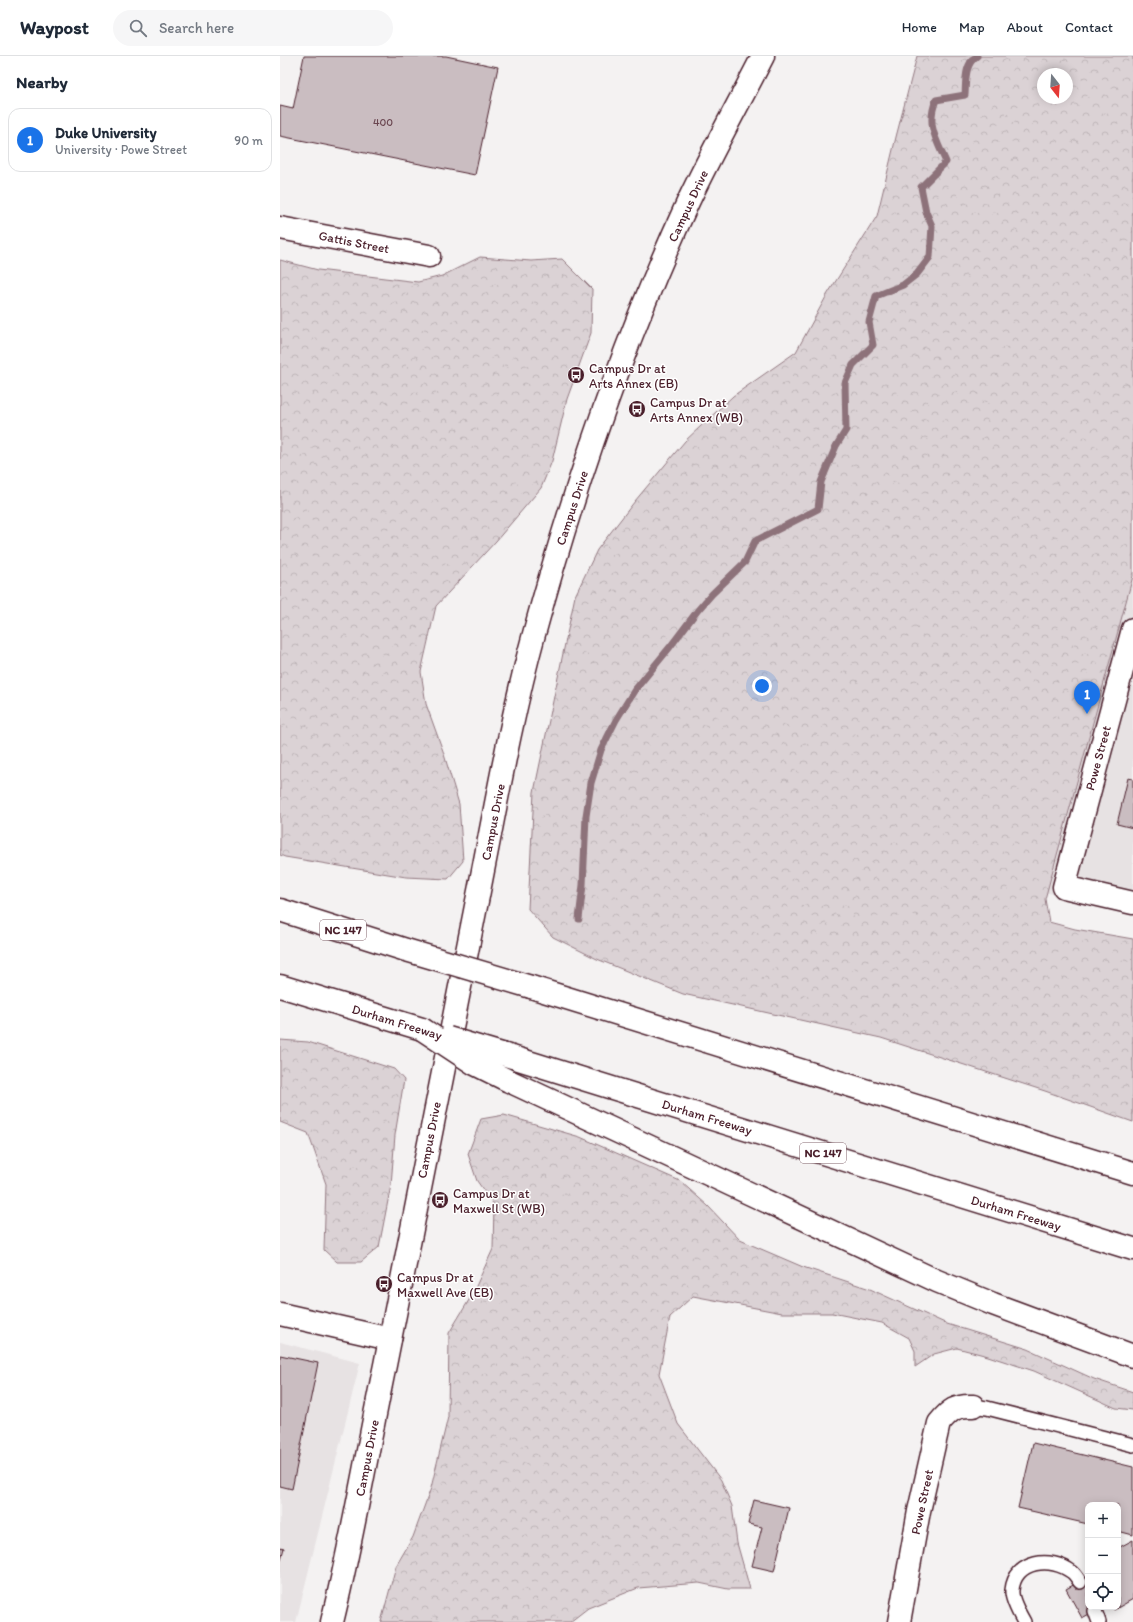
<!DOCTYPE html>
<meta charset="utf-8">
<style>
:root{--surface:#fff;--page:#f6f6f7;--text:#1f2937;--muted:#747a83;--line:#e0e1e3;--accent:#1a73e8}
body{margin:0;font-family:Itim,sans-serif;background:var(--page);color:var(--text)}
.controls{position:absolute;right:12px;bottom:12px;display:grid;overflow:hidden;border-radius:8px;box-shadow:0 2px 10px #0003}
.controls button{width:36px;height:36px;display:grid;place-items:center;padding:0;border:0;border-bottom:1px solid var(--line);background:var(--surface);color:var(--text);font:20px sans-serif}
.compass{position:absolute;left:757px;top:12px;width:36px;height:36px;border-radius:50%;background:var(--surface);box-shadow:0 2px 10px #0003;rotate:163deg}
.you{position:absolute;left:482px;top:630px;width:14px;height:14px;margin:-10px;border:3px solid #fff;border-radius:50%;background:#1a73e8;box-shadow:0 0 0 6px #1a73e833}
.badge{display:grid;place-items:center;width:26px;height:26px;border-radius:50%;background:var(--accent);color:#fff;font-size:13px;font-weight:700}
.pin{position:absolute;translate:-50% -33px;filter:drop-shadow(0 1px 2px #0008)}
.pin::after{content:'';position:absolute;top:21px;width:14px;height:12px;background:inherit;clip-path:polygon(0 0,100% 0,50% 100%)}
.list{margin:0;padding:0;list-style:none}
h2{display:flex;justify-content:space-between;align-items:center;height:52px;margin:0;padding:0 16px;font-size:17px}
h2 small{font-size:13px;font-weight:400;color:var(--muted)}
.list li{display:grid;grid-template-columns:26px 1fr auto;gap:12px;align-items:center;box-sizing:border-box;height:64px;margin:0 8px 8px;padding:0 8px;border:1px solid var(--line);border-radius:12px}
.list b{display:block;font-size:15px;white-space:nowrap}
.list p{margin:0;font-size:13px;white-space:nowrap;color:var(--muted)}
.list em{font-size:13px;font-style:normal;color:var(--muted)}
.icon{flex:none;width:22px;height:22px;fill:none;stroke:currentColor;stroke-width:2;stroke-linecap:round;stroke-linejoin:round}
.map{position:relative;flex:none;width:853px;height:1566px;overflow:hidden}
header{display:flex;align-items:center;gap:24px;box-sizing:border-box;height:56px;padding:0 20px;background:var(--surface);border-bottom:1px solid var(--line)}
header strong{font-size:19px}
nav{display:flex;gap:22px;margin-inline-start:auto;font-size:14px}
.search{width:280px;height:36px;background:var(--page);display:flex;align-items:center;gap:10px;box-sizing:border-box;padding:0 14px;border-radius:22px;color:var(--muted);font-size:15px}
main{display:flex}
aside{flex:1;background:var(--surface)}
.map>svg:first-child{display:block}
.built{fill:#e7e2e3}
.forest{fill:url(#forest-crowns);stroke:#927880;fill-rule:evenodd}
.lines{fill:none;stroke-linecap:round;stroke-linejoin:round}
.stream{stroke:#8d727a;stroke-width:7}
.building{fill:#cabdc1;stroke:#4a1f2b}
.service-casing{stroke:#4a1f2b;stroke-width:16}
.minor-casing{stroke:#4a1f2b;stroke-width:25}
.motorway-casing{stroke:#4a1f2b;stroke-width:25}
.service{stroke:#fff;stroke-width:13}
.minor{stroke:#fff;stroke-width:22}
.motorway{stroke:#fff;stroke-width:22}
.motorway-bridge-casing{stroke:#4a1f2b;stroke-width:25;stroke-linecap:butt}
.motorway-bridge{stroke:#fff;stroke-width:22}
.labels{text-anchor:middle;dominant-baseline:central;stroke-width:3;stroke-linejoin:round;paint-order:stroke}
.number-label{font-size:11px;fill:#6a4650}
.shield{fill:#fff;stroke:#80626b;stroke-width:1}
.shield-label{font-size:12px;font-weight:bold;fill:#4a1f2b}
.street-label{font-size:13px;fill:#4a1f2b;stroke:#fff}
.poi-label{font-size:13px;fill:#4a1f2b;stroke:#fff;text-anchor:start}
</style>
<header>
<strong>Waypost</strong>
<div class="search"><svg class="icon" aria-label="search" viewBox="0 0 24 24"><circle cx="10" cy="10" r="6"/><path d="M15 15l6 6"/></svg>Search here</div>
<nav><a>Home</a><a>Map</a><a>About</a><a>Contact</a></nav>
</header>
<main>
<aside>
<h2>Nearby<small></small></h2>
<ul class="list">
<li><span class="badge">1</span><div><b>Duke University</b><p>University · Powe Street</p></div><em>90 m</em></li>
</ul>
</aside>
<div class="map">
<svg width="853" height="1566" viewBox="0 0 853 1566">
<defs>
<pattern id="forest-crowns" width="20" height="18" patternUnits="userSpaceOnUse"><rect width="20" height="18" fill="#dbd2d5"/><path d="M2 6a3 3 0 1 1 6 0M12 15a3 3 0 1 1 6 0" fill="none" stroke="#bdb4b7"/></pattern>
</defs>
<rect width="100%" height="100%" fill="#f4f2f2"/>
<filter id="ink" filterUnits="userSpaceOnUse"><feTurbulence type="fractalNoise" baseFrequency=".025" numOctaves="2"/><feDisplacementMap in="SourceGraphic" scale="8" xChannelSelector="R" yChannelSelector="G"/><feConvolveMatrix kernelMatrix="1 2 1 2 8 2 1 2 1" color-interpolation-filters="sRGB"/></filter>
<g filter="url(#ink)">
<!-- built -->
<g class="built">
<path d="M 853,396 L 853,851 L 700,826 Z"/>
<path d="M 0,1286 L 80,1307 L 16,1566 L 0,1566 Z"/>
</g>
<!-- forest -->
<g class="forest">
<path d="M 637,0 L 853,0 L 853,520 L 765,843 L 769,866 L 795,873 L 853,883 L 853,1066 L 765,1035 L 601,982 L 403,938 L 317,903 L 273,881 L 248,853 L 254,736 L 295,540 L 317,494 L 355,445 L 405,385 L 453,340 L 516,296 L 547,239 L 597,160 L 616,81 ZM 763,18 L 787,18 L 787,42 L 763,42 Z"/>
<path d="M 200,201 L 251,205 L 282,203 L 312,233 L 311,277 L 287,343 L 272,405 L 261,432 L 216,485 L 156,550 L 141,616 L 146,648 L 163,695 L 179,748 L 183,805 L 168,823 L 126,821 L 5,801 L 0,799 L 0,204 L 38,214 L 138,226 L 162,220 Z"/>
<path d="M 0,984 L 28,986 L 114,1013 L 124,1024 L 115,1079 L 111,1129 L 99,1191 L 81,1206 L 57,1206 L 44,1194 L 46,1128 L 28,1077 L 0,1066 Z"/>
<path d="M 224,1059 L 300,1081 L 400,1125 L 428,1150 L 460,1184 L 523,1211 L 590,1233 L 667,1268 L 748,1293 L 814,1323 L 853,1336 L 853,1354 L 836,1352 L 754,1315 L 708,1300 L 677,1292 L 654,1298 L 635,1311 L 635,1295 L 629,1282 L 602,1267 L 552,1257 L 502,1257 L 413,1240 L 390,1261 L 379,1318 L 398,1368 L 441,1424 L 452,1450 L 457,1487 L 470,1533 L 448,1533 L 419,1527 L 358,1532 L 308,1552 L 290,1566 L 101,1566 L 116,1510 L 133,1481 L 151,1432 L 168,1361 L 169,1277 L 192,1239 L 213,1193 L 214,1149 L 197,1125 L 188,1098 L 201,1063 Z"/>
</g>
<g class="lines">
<!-- stream -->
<path class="stream" d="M 299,863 L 303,829 L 306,760 L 311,727 L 321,694 L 336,664 L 354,635 L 390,591 L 418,554 L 432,538 L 465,506 L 475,485 L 538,453 L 541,426 L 556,390 L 566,374 L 565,327 L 573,309 L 593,289 L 589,266 L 596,240 L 623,229 L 637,218 L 650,201 L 652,170 L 646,156 L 641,131 L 666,106 C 656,83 646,69 656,44 L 685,39 C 686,26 684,8 697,0"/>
</g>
<!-- building -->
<g class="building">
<path d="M 24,0 L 166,0 L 218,11 L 195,119 L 0,80 L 0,50 L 13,53 Z"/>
<path d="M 848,722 L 853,723 L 853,772 L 837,768 Z"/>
<path d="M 0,1299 L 38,1307 L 12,1433 L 0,1430 Z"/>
<path d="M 753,1387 L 853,1411 L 853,1479 L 838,1475 L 838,1449 L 808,1449 L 808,1468 L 738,1452 Z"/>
<path d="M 474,1444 L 509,1452 L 494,1515 L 472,1510 L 482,1471 L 468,1468 Z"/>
<path d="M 853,1484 L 853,1543 L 834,1554 L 832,1551 L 838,1551 L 838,1492 Z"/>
<path d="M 0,1491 L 4,1492 L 0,1507 Z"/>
<path d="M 808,1521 L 808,1551 L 822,1551 L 802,1562 L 786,1533 Z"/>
</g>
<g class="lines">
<!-- service casing -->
<g class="service-casing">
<g id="service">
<path d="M 693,1350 L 707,1352 L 853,1389"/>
<path d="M 815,1555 L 819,1566"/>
<path d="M 744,1566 C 740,1559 731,1542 732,1534 C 735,1504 771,1500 792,1516 C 795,1518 798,1523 800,1526"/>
</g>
</g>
<!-- minor casing -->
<g class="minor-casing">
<g id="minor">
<path d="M 0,172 L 149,200"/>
<path d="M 853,573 L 784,831 L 853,847"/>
<path d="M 0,1258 L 110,1283"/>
<path d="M 52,1566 C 73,1481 87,1395 105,1309 C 137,1151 168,993 199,835 C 216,749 231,662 254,578 C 294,431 344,285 408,146 C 431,97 458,49 483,0"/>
<path d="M 619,1566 L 639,1455 L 659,1367 C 670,1354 676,1349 693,1350"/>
</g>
</g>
<!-- motorway casing -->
<g class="motorway-casing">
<g id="motorway">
<path d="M 0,854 L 126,894"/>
<path d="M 0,930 L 142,973"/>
<path d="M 251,931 L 853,1117"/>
<path d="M 232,1001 L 853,1193"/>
<path d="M 229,1025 L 657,1225 L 713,1248 L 853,1300"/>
</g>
</g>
<!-- service -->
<use href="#service" class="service"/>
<!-- minor -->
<use href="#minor" class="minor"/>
<!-- motorway -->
<use href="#motorway" class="motorway"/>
<!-- motorway-bridge casing -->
<g class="motorway-bridge-casing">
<g id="motorway-bridge">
<path d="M 126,894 L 251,931"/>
<path d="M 142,973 L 195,1008 L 229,1025"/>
<path d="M 168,982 L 232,1001"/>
</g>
</g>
<!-- motorway-bridge -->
<use href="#motorway-bridge" class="motorway-bridge"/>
</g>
</g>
<!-- icons -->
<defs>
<g id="bus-disc" transform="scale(0.9)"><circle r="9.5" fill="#4a1f2b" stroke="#fff"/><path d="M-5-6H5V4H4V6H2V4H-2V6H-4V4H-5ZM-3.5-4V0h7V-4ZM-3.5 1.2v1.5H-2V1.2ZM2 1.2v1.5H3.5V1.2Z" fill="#fff"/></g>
</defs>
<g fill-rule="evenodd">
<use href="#bus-disc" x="296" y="319"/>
<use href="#bus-disc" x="357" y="353"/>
<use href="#bus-disc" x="160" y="1144"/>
<use href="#bus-disc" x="104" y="1228"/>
</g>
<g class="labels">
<!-- number labels -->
<g class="number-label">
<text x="103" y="66">400</text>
</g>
<!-- shield labels -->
<g class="shield">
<rect x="40" y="864" width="46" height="20" rx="3"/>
<rect x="520" y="1087" width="46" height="20" rx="3"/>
</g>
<g class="shield-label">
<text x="63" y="874">NC 147</text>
<text x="543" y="1097">NC 147</text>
</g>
<!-- street labels -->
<g class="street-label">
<text transform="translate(408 150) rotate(-65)">Campus Drive</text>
<text transform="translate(74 186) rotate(11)">Gattis Street</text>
<text transform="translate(292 452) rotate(-72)">Campus Drive</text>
<text transform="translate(818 702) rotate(-75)">Powe Street</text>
<text transform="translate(213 766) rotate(-79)">Campus Drive</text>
<text transform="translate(117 966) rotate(17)">Durham Freeway</text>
<text transform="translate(427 1061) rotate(17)">Durham Freeway</text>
<text transform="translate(149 1084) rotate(-79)">Campus Drive</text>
<text transform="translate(736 1157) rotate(17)">Durham Freeway</text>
<text transform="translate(87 1402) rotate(-79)">Campus Drive</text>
<text transform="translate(642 1446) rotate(-78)">Powe Street</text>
</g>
<!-- poi labels -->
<g class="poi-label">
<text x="309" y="312">Campus Dr at<tspan x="309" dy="15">Arts Annex (EB)</tspan></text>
<text x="370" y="346">Campus Dr at<tspan x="370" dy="15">Arts Annex (WB)</tspan></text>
<text x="173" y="1137">Campus Dr at<tspan x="173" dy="15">Maxwell St (WB)</tspan></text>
<text x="117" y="1221">Campus Dr at<tspan x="117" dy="15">Maxwell Ave (EB)</tspan></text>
</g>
</g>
</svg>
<div class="controls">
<button>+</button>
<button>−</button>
<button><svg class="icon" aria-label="locate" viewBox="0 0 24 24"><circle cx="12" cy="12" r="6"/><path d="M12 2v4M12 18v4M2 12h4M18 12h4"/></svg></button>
</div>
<svg class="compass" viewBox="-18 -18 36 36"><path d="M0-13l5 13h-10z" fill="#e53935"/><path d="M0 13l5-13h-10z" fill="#747a83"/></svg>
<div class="you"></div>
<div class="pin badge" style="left:807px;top:658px">1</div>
</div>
</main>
